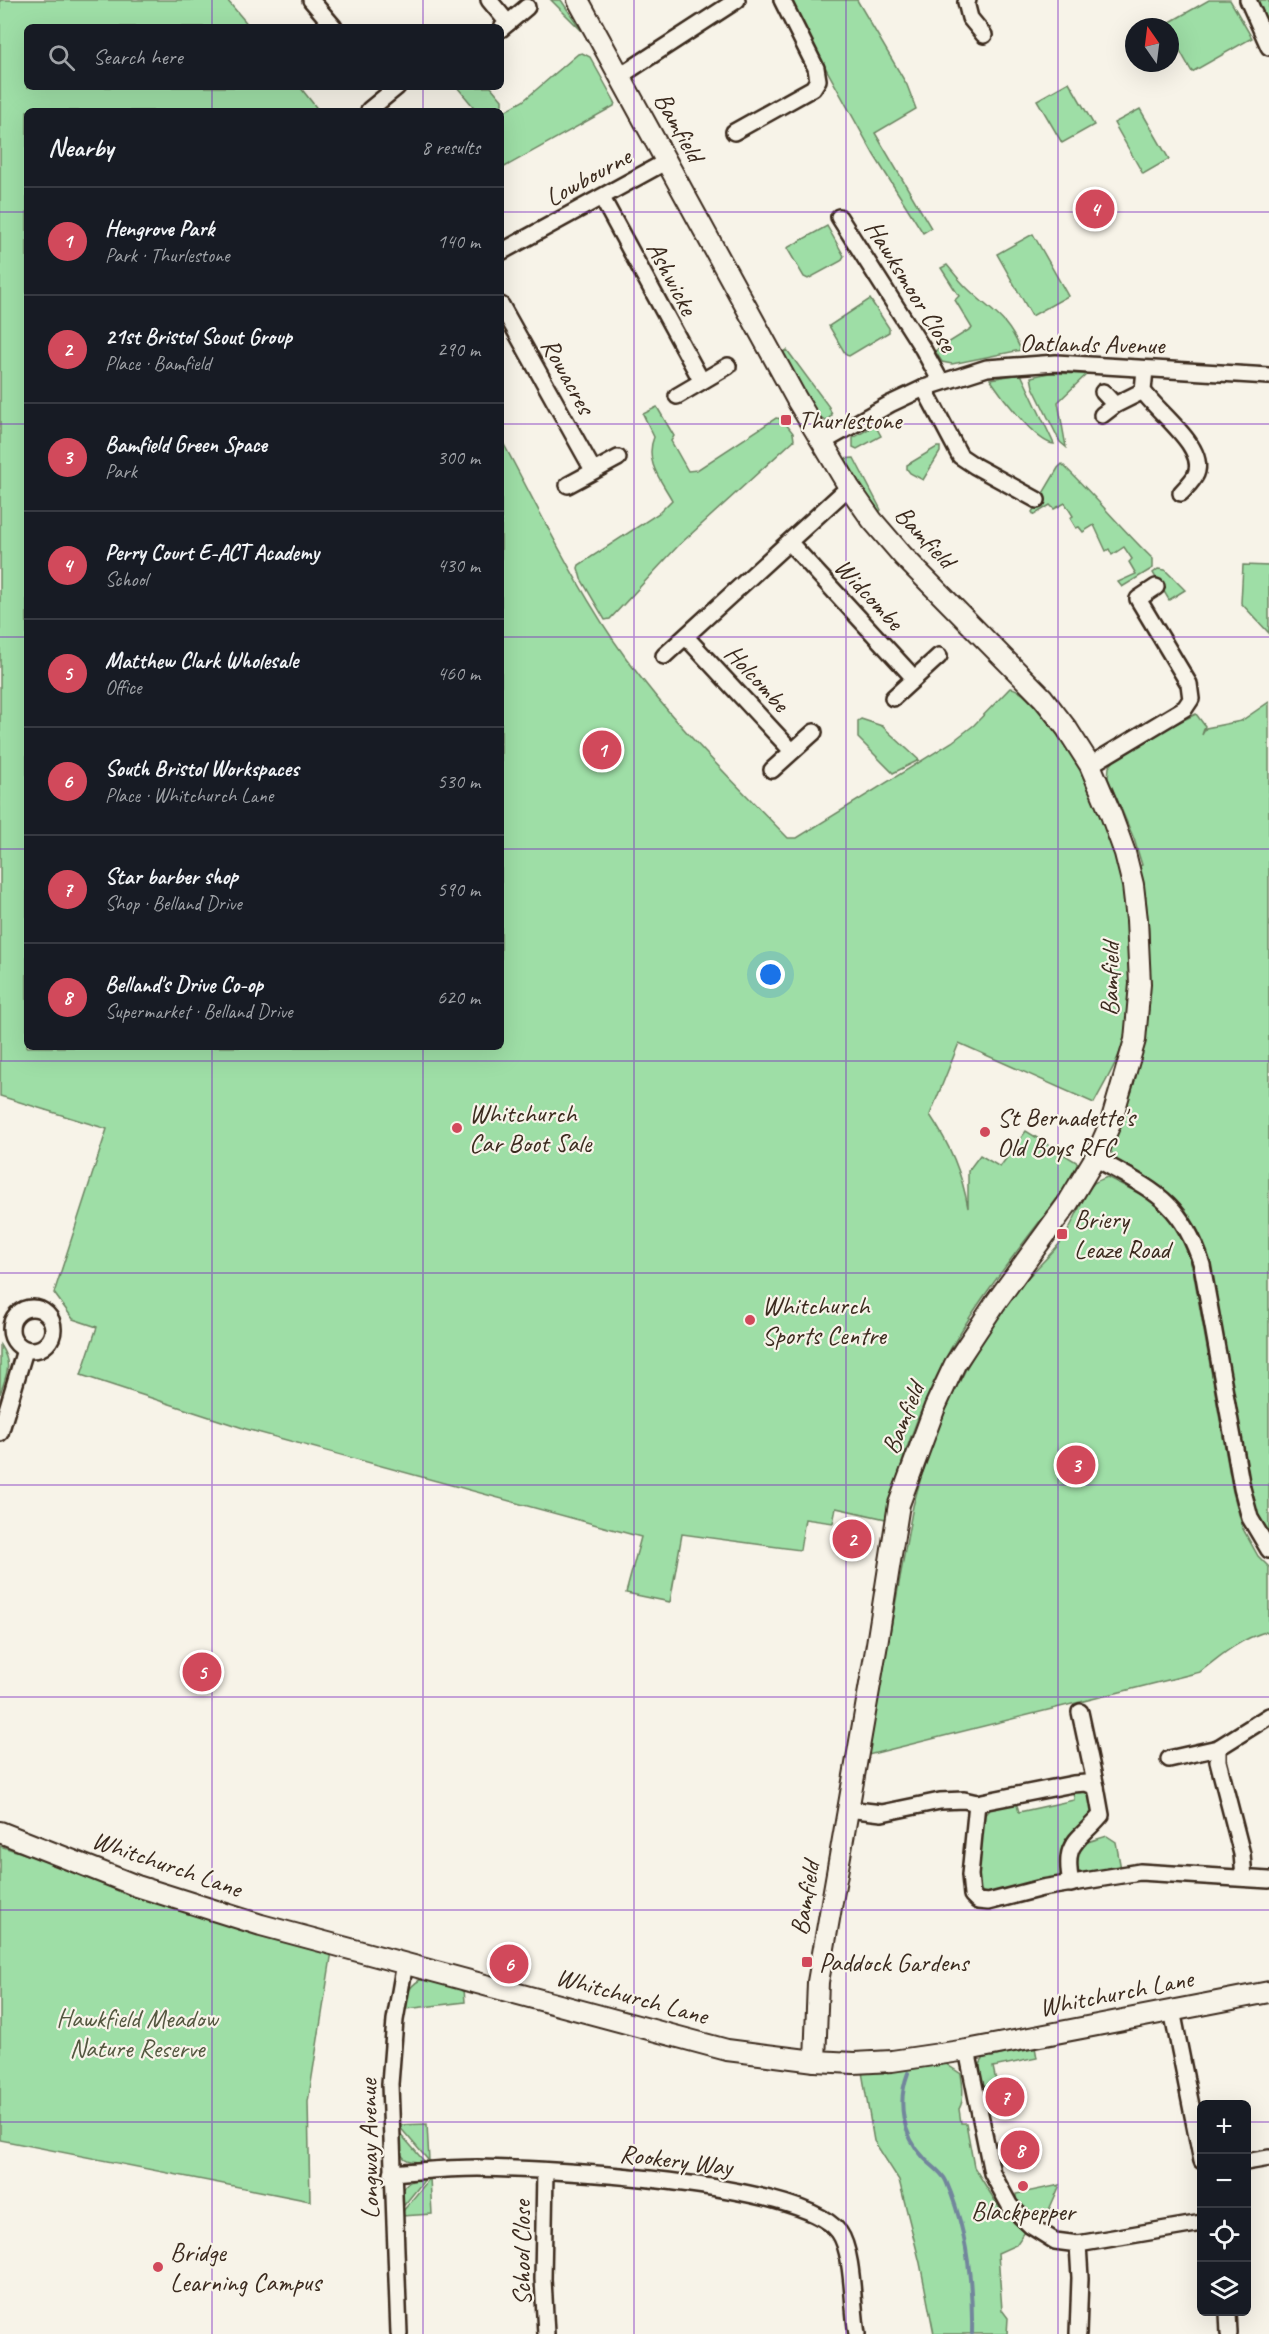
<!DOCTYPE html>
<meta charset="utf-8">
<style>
:root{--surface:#171b24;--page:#20242c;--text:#f1f3f6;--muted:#9ea1a6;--line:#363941;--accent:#d1495b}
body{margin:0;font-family:Caveat,sans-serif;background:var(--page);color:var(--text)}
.controls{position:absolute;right:18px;bottom:18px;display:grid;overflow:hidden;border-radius:9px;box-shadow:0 6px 24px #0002}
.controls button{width:54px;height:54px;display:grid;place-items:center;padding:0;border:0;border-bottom:2px solid var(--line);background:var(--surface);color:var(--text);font:30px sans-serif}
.compass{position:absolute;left:1125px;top:18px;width:54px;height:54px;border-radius:50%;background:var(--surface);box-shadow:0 6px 24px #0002;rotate:346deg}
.you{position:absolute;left:771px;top:975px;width:21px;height:21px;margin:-15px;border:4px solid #fff;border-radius:50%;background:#1a73e8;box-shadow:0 0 0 9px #1a73e833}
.badge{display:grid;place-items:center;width:39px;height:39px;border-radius:50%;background:var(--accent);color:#fff;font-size:20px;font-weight:700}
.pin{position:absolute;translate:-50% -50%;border:3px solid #fff;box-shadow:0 2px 6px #0006}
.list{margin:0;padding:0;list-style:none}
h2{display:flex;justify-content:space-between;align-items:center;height:78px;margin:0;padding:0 24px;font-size:26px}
h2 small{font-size:20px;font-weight:400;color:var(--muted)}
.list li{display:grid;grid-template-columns:39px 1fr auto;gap:18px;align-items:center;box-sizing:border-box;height:108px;padding:0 24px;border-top:2px solid var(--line)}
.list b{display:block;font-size:22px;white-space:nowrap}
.list p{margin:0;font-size:20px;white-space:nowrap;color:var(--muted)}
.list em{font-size:20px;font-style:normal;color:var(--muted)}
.icon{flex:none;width:33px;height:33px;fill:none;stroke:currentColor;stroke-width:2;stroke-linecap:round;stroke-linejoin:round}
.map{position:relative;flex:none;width:1269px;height:2334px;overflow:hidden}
.search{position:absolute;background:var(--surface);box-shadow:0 6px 24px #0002;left:24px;top:24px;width:480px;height:66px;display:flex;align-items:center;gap:15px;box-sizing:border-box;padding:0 21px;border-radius:9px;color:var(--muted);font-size:22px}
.panel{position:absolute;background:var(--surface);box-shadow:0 6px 24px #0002;left:24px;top:108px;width:480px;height:942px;border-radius:9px}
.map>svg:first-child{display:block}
.green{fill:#9edea6;stroke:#6c8462;stroke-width:1.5}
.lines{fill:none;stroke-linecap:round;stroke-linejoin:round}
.stream{stroke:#72869c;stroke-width:4}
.minor-casing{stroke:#3b2a1e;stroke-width:20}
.tertiary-casing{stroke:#3b2a1e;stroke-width:24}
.minor{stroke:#f7f3e8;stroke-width:15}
.tertiary{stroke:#f7f3e8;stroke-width:20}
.grid{fill:none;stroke:#7b2cbf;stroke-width:1.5;stroke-opacity:0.55}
.poi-dot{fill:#d1495b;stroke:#f7f3e8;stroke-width:2}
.labels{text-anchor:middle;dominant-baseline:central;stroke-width:4.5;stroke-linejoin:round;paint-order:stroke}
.street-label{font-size:26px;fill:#3b2a1e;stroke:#f7f3e8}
.poi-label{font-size:26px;fill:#3b2a1e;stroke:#f7f3e8;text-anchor:start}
.park-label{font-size:26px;fill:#545740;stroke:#f7f3e8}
</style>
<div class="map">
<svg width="1269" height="2334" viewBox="0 0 1269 2334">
<rect width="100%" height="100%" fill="#f7f3e8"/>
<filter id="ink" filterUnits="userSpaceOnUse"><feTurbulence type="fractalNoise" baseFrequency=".0167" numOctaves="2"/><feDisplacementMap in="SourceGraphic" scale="12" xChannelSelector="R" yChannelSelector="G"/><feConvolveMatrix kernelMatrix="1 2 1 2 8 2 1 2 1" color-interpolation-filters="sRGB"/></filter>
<g filter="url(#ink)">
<!-- green -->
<g class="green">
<path d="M 0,0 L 227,0 L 250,27 L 27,27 L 27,87 L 300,87 L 319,111 L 27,111 L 27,1047 L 501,1047 L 501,439 C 540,511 578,592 626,658 C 673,723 732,780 788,838 L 797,838 L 952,742 L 974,725 L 1010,688 C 1022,687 1044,718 1052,727 C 1093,778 1121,850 1128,915 C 1129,930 1129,945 1130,960 C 1131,985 1132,1013 1125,1037 C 1119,1060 1105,1082 1094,1103 L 959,1043 L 930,1115 C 950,1145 962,1173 968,1208 L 968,1171 L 980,1155 L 1000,1167 L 1026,1131 L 1078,1163 L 1067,1185 C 1025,1243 975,1300 942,1365 C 917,1414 899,1466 886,1519 L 836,1508 L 833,1523 L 805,1519 L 800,1550 L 682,1534 L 670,1602 L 626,1593 L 641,1537 L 246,1429 L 81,1375 L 97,1327 L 73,1319 L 54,1293 L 107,1129 L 0,1096 Z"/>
<path d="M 551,0 L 561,0 L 582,31 Z"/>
<path d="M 788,0 L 857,0 L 907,85 L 916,109 L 875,133 L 931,228 L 923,233 L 874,155 Z"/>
<path d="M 1209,0 L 1230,0 L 1252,38 L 1192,72 L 1170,33 L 1170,27 L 1165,25 Z"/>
<path d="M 1255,0 L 1269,0 L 1269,24 Z"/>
<path d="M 582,53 L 590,57 L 615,102 L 614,106 L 501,169 L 501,113 L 523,101 L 578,54 Z"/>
<path d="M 1069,82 L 1094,125 L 1062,143 L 1037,100 Z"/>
<path d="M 457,87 L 491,87 L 502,100 L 502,106 L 497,111 L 477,111 Z"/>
<path d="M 1140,109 L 1169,159 L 1143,174 L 1114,123 Z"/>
<path d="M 827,226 L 844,256 L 841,261 L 808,279 L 804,277 L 787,248 Z"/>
<path d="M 1033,234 L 1068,296 L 1032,316 L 997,254 Z"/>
<path d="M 947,265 C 953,272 959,280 966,287 C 991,312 1006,315 1021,350 L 952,364 L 942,362 L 935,351 L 972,328 L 955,300 L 959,296 L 941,268 Z"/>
<path d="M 870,299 L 889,328 L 889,332 L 849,356 L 846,355 L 829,326 Z"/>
<path d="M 787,350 L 829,407 L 832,415 L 826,421 L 815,413 L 782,353 Z"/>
<path d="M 1049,373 L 1087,374 L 1058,402 L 1066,447 L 1060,442 L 1033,387 L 1031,377 Z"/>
<path d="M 1021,374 L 1054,444 C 1036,443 1000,394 990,379 Z"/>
<path d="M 657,407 L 674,436 L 671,441 L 688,471 L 697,470 L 776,418 L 782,419 L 793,433 L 794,440 L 678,546 L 610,619 L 605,620 L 581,579 L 578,568 L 579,565 L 659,513 L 672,500 C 661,480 644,461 654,437 L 643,414 Z"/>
<path d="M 875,425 L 881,436 L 857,449 L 853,447 L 853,438 Z"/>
<path d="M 937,447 L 940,447 L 940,452 L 923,480 L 910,473 L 907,469 L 907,465 Z"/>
<path d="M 854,458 L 881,510 L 878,514 L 842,459 Z"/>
<path d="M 1062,464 C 1094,495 1122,529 1153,559 L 1153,568 L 1122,587 L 1118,582 L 1136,574 L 1129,562 L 1132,559 L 1124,547 L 1112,555 L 1109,549 L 1106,551 L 1094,525 L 1083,532 L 1079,527 L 1076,528 L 1070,518 L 1073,516 L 1065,503 L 1054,509 L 1050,505 L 1034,515 L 1032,512 L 1058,468 Z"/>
<path d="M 1243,565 L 1269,566 L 1269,633 L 1241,603 Z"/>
<path d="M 1158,569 L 1165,570 L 1185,590 L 1169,600 L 1153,573 Z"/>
<path d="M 1269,702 L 1269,1544 L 1255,1511 L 1214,1305 L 1190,1222 L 1174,1200 L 1148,1180 L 1116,1162 L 1111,1151 L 1114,1137 L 1132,1091 L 1143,1047 L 1149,1008 L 1149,932 L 1146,898 L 1139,866 L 1142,865 L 1134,839 L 1108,778 L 1109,767 L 1117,757 L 1169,727 L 1196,714 L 1205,726 L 1202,735 L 1206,728 L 1241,721 Z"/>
<path d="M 861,719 L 882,726 L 919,760 L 893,773 L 858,738 L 858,721 Z"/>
<path d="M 1107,1177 C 1122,1185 1138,1192 1153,1202 C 1175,1217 1186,1246 1193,1270 L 1233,1492 L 1243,1529 L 1258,1556 L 1269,1567 L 1269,1631 C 1241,1638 1222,1654 1200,1672 L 868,1755 L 913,1506 C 933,1427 968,1354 1017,1290 C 1031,1272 1050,1257 1063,1239 C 1073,1225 1084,1193 1094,1183 C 1097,1181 1103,1179 1107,1177 Z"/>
<path d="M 0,1345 C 13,1365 7,1373 0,1394 Z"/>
<path d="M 1073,1790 C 1092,1791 1092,1796 1093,1814 C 1085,1825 1070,1833 1063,1845 C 1058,1856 1064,1868 1059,1878 L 990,1896 C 981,1892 978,1888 976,1879 L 983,1818 C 990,1804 1003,1805 1016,1802 L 1019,1812 L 1074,1800 Z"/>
<path d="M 1107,1836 L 1116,1842 L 1121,1869 L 1083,1875 C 1074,1870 1075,1862 1073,1852 L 1078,1845 Z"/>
<path d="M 0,1846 L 332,1951 L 308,2102 L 310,2201 L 0,2140 Z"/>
<path d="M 420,1980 L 430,1980 L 464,1989 L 465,2002 L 406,2009 C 404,1997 409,1986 420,1980 Z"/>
<path d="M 1035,2047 L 1037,2058 L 993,2067 L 997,2086 L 988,2088 L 981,2082 C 978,2069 978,2060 991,2053 L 992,2057 Z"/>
<path d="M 938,2064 L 946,2064 L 961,2074 C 963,2085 965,2099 959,2109 L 961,2123 L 966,2123 L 974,2167 L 1002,2212 L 1025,2232 L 1016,2245 L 998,2253 L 1002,2310 L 1008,2318 L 1007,2334 L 934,2334 L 920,2263 L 899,2180 L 874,2141 L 862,2072 L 908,2069 Z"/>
<path d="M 427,2124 L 429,2161 L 398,2125 Z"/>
<path d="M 398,2131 L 424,2161 C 398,2165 399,2151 398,2131 Z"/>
<path d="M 426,2178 L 401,2209 C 400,2187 402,2181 426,2178 Z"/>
<path d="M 430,2178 L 432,2214 L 402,2216 L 403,2211 Z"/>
<path d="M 1060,2185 L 1044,2221 L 1025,2210 L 1016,2201 L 1016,2194 Z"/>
</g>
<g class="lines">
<!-- stream -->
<path class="stream" d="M 908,2073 C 897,2102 902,2135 924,2158 C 930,2165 942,2172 946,2181 C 967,2229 973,2282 972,2334"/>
<!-- minor casing -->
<g class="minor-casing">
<g id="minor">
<path d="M 311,0 L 334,27"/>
<path d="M 489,0 L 508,23"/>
<path d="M 968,0 L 966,2 L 970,18 L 984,35"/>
<path d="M 1248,0 L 1269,47"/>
<path d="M 501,29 L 527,7"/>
<path d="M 620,76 L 737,0"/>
<path d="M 369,110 L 397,87"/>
<path d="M 734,132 L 813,88 L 818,80 L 816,68 L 782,0"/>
<path d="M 602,198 L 701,380"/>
<path d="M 839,217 L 923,349 L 941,382"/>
<path d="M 501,252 L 667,161"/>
<path d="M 501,305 L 593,470"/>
<path d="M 1145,369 L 1143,391 C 1157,412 1207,447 1196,474 C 1193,481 1186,487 1181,493"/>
<path d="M 924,388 L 960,456 L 975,466 L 1037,500"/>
<path d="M 1103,392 L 1115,405"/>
<path d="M 677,396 L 728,366"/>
<path d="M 1102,415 L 1115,405 L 1143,391"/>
<path d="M 823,442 L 890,404 L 924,388 L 987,368 L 1056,363 L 1269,376"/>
<path d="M 568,485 L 618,458"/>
<path d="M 790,543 L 914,678"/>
<path d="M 686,637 L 792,751"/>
<path d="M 664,656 L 849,487"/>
<path d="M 893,698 L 939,656"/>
<path d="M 1090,765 L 1185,708 L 1191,699 L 1189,684 L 1138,599 L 1156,587"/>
<path d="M 772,770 L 814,732"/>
<path d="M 1095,1158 C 1151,1190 1181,1199 1202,1265 L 1242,1488 L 1250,1518 L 1269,1550"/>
<circle cx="32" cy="1329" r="21"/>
<path d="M 0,1433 L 25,1350"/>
<path d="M 1080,1712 L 1096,1787"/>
<path d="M 1169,1759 L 1218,1748"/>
<path d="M 977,1803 L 970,1875 L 972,1895 L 978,1901 L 988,1902 L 1042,1888 L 1140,1872 L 1269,1880"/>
<path d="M 847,1809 L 882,1813 L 940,1801 L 964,1800 L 977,1803 L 1073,1784 L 1086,1783 L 1096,1787 L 1101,1815 C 1076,1844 1063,1841 1071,1884"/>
<path d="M 1244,1878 L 1242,1854 L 1218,1761 L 1218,1748 L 1269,1716"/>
<path d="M 1172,2010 L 1202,2161"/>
<path d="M 967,2050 L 992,2173 L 1010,2206 L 1031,2226 L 1055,2241 L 1078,2244 L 1202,2223"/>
<path d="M 1246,2162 L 1269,2158"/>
<path d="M 545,2171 L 543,2279 L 546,2334"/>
<path d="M 392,2173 C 421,2171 449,2168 478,2168 C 545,2169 802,2181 839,2232 C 854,2253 852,2307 857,2334"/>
<path d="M 1078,2244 L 1080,2278 L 1078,2334"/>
<path d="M 1228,2312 L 1229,2334"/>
<path d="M 399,2334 L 390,2084 L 395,2020 L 405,1963"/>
</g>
</g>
<!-- tertiary casing -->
<g class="tertiary-casing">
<g id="tertiary">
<path d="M 578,0 L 797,400 L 849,487 L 872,520 L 903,556 L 1043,698 L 1067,729 L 1090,765 L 1110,812 L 1125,853 L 1133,885 L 1137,920 L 1140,984 L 1135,1040 L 1111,1122 L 1095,1158 L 1068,1203 L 996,1302 L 955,1364 L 935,1407 L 899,1504 L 877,1644 L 818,1982 L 815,2061"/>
<path d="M 0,1832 L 137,1886 L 261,1925 L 727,2050 L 815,2061 L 854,2063 L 892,2061 L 967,2050 L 1269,1992"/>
</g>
</g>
<!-- minor -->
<use href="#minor" class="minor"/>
<!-- tertiary -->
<use href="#tertiary" class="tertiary"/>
</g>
</g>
<!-- grid -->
<path class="grid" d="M 212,0 L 212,27M 423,0 L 423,27M 634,0 L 634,2334M 846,0 L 846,2334M 1058,0 L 1058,2334M 212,87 L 212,111M 423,87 L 423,111M 0,212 L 27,212M 501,212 L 1269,212M 0,424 L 27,424M 501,424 L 1269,424M 0,637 L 27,637M 501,637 L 1269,637M 0,849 L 27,849M 501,849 L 1269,849M 212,1047 L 212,2334M 423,1047 L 423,2334M 0,1061 L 1269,1061M 0,1273 L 1269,1273M 0,1485 L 1269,1485M 0,1697 L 1269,1697M 0,1910 L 1269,1910M 0,2122 L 1202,2122M 1246,2122 L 1269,2122"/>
<!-- markers -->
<g class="poi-dot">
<rect x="780" y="414" width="12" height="12" rx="3"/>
<circle cx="457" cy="1128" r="6"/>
<circle cx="985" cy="1132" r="6"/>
<rect x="1056" y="1228" width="12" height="12" rx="3"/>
<circle cx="750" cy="1320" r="6"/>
<rect x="801" y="1956" width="12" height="12" rx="3"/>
<circle cx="1023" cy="2186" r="6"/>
<circle cx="158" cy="2267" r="6"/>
</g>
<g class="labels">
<!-- street labels -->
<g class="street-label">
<text transform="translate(679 127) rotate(61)">Bamfield</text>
<text transform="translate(588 177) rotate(-29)">Lowbourne</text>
<text transform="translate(672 278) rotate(62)">Ashwicke</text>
<text transform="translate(911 286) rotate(58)">Hawksmoor Close</text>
<text transform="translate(1092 344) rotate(1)">Oatlands Avenue</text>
<text transform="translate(568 376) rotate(61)">Rowacres</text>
<text transform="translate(925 537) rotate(47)">Bamfield</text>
<text transform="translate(869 594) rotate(47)">Widcombe</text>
<text transform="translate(757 678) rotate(47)">Holcombe</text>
<text transform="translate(1110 979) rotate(-89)">Bamfield</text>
<text transform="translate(903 1418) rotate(-68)">Bamfield</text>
<text transform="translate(167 1864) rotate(19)">Whitchurch Lane</text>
<text transform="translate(805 1898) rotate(-80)">Bamfield</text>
<text transform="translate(1116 1993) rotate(-11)">Whitchurch Lane</text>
<text transform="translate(632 1996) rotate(15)">Whitchurch Lane</text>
<text transform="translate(369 2149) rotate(-91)">Longway Avenue</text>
<text transform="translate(676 2160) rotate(7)">Rookery Way</text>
<text transform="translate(521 2253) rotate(-90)">School Close</text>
</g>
<!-- poi labels -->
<g class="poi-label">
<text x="798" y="420">Thurlestone</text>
<text x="469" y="1113">Whitchurch<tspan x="469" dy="30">Car Boot Sale</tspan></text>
<text x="997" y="1117">St Bernadette's<tspan x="997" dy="30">Old Boys RFC</tspan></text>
<text x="1074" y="1219">Briery<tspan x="1074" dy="30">Leaze Road</tspan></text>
<text x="762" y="1305">Whitchurch<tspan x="762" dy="30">Sports Centre</tspan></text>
<text x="819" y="1962">Paddock Gardens</text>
<text x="1023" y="2211" text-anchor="middle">Blackpepper</text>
<text x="170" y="2252">Bridge<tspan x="170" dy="30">Learning Campus</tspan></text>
</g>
<!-- park labels -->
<g class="park-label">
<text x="137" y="2018">Hawkfield Meadow<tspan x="137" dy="30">Nature Reserve</tspan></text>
</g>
</g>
</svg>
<div class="controls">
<button>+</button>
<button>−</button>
<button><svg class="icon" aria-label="locate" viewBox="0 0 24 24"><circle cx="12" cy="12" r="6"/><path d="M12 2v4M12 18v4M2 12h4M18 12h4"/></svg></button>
<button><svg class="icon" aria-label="layers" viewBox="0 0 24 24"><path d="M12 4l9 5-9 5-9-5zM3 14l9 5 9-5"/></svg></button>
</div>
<svg class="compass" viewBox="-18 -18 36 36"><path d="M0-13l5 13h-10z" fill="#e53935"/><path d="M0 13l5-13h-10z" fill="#9ea1a6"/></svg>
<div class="you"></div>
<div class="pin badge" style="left:602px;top:750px">1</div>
<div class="pin badge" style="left:852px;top:1539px">2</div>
<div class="pin badge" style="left:1076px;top:1465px">3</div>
<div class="pin badge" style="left:1095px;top:209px">4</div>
<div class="pin badge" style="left:202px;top:1672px">5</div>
<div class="pin badge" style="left:509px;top:1964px">6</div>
<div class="pin badge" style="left:1005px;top:2097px">7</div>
<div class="pin badge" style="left:1020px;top:2150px">8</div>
<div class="search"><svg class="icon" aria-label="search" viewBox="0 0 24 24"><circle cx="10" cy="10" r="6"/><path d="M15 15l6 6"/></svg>Search here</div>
<section class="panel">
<h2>Nearby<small>8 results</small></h2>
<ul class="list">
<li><span class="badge">1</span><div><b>Hengrove Park</b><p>Park · Thurlestone</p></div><em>140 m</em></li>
<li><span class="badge">2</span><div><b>21st Bristol Scout Group</b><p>Place · Bamfield</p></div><em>290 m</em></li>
<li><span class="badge">3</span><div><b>Bamfield Green Space</b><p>Park</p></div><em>300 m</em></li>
<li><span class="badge">4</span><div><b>Perry Court E-ACT Academy</b><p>School</p></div><em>430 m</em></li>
<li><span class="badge">5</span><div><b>Matthew Clark Wholesale</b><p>Office</p></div><em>460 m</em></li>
<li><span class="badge">6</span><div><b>South Bristol Workspaces</b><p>Place · Whitchurch Lane</p></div><em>530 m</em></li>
<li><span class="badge">7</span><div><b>Star barber shop</b><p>Shop · Belland Drive</p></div><em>590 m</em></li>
<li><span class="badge">8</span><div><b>Belland's Drive Co-op</b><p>Supermarket · Belland Drive</p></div><em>620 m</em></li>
</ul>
</section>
</div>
